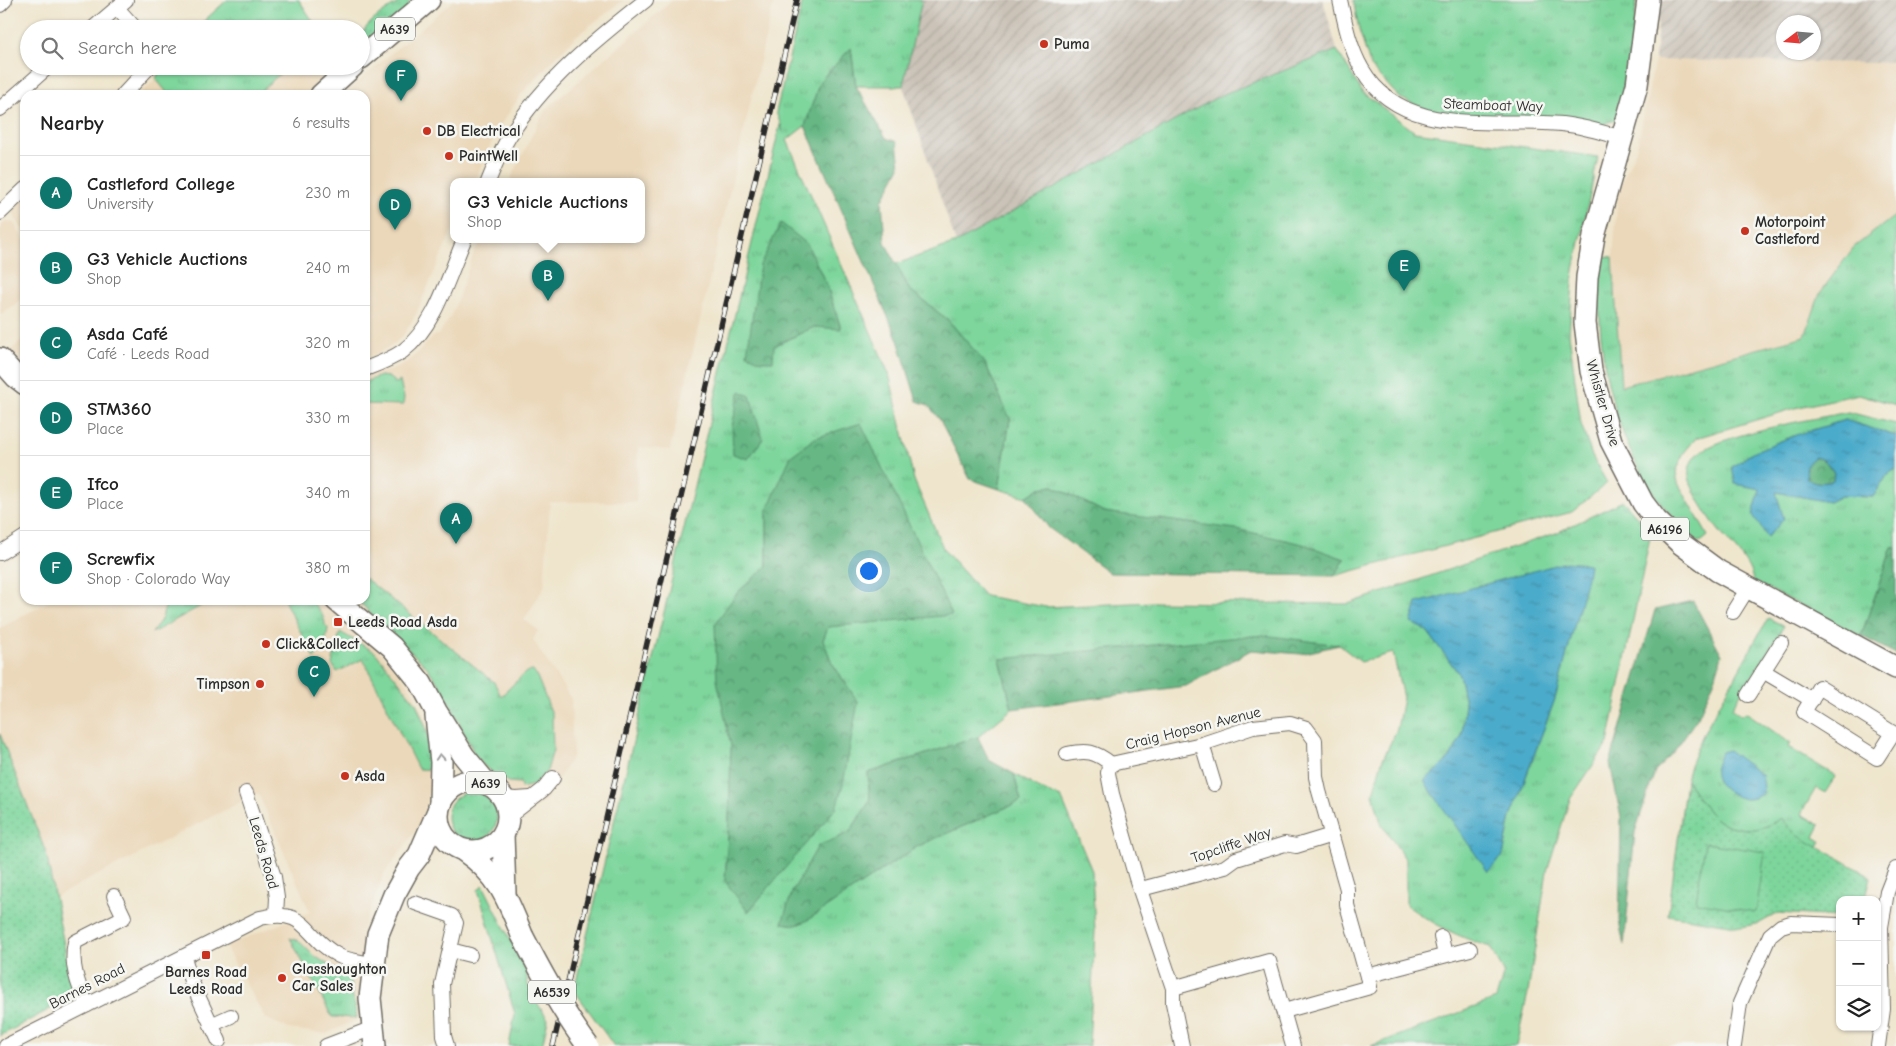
<!DOCTYPE html>
<meta charset="utf-8">
<style>
:root{--surface:#fff;--page:#f6f6f6;--text:#222;--muted:#767676;--line:#e0e0e0;--accent:#0f766e}
body{margin:0;font-family:"Comic Neue",sans-serif;background:var(--page);color:var(--text)}
.controls{position:absolute;right:15px;bottom:15px;display:grid;overflow:hidden;border-radius:10px;box-shadow:0 1px 4px #0004}
.controls button{width:45px;height:45px;display:grid;place-items:center;padding:0;border:0;border-bottom:1px solid var(--line);background:var(--surface);color:var(--text);font:25px sans-serif}
.compass{position:absolute;left:1776px;top:15px;width:45px;height:45px;border-radius:50%;background:var(--surface);box-shadow:0 1px 4px #0004;rotate:254deg}
.you{position:absolute;left:868px;top:570px;width:18px;height:18px;margin:-12px;border:4px solid #fff;border-radius:50%;background:#1a73e8;box-shadow:0 0 0 8px #1a73e833}
.badge{display:grid;place-items:center;width:32px;height:32px;border-radius:50%;background:var(--accent);color:#fff;font-size:16px;font-weight:700}
.pin{position:absolute;translate:-50% -41px;filter:drop-shadow(0 1px 2px #0008)}
.pin::after{content:'';position:absolute;top:26px;width:18px;height:15px;background:inherit;clip-path:polygon(0 0,100% 0,50% 100%)}
.popup{position:absolute;left:450px;top:178px;width:195px;height:65px;box-sizing:border-box;display:grid;place-content:center;border-radius:10px;background:var(--surface);filter:drop-shadow(0 1px 4px #0005);font-size:16px;white-space:nowrap;color:var(--muted)}
.popup b{font-size:19px;color:var(--text)}
.popup::after{content:'';position:absolute;left:50%;top:100%;margin-left:-10px;border:10px solid transparent;border-top-color:var(--surface)}
.list{margin:0;padding:0;list-style:none}
h2{display:flex;justify-content:space-between;align-items:center;height:65px;margin:0;padding:0 20px;font-size:21px}
h2 small{font-size:16px;font-weight:400;color:var(--muted)}
.list li{display:grid;grid-template-columns:32px 1fr auto;gap:15px;align-items:center;box-sizing:border-box;height:75px;padding:0 20px;border-top:1px solid var(--line)}
.list b{display:block;font-size:19px;white-space:nowrap}
.list p{margin:0;font-size:16px;white-space:nowrap;color:var(--muted)}
.list em{font-size:16px;font-style:normal;color:var(--muted)}
.icon{flex:none;width:28px;height:28px;fill:none;stroke:currentColor;stroke-width:2;stroke-linecap:round;stroke-linejoin:round}
.map{position:relative;flex:none;width:1896px;height:1046px;overflow:hidden}
.search{position:absolute;background:var(--surface);box-shadow:0 1px 4px #0004;left:20px;top:20px;width:350px;height:55px;display:flex;align-items:center;gap:12px;box-sizing:border-box;padding:0 18px;border-radius:28px;color:var(--muted);font-size:19px}
.panel{position:absolute;background:var(--surface);box-shadow:0 1px 4px #0004;left:20px;top:90px;width:350px;height:515px;border-radius:15px}
.map>svg:first-child{display:block}
.built{fill:#ebd8ba}
.industrial{fill:url(#industrial-furrows);fill-rule:evenodd}
.grass{fill:url(#grass-tufts);stroke:#548064;fill-rule:evenodd}
.forest{fill:url(#forest-crowns);stroke:#487158}
.park{fill:url(#park-dots);stroke:#548064}
.garden{fill:#7ed69c;stroke:#548064}
.water{fill:url(#water-ripples);stroke:#3b6b7a;fill-rule:evenodd}
.lines{fill:none;stroke-linecap:round;stroke-linejoin:round}
.minor-casing{stroke:#706c63;stroke-width:16}
.primary-casing{stroke:#706c63;stroke-width:24}
.minor{stroke:#fff;stroke-width:14}
.primary{stroke:#fff;stroke-width:21}
.rail-casing{stroke:#2b2b2b;stroke-width:5.5}
.rail{stroke:#f6f6f2;stroke-width:4;stroke-dasharray:11;stroke-linecap:butt}
.primary-bridge-casing{stroke:#706c63;stroke-width:24;stroke-linecap:butt}
.primary-bridge{stroke:#fff;stroke-width:21}
.oneway{stroke:#a0a0a0}
.poi-dot{fill:#c8321e;stroke:#f6f6f2;stroke-width:2}
.labels{text-anchor:middle;dominant-baseline:central;stroke-width:5;stroke-linejoin:round;paint-order:stroke}
.shield{fill:#f6f6f2;stroke:#686867;stroke-width:1}
.shield-label{font-size:14px;font-weight:bold;fill:#2b2b2b}
.poi-label{font-size:15px;font-weight:bold;fill:#2b2b2b;stroke:#f6f6f2;text-anchor:start}
.street-label{font-size:15px;fill:#2b2b2b;stroke:#f6f6f2}
</style>
<div class="map">
<svg width="1896" height="1046" viewBox="0 0 1896 1046">
<defs>
<pattern id="industrial-furrows" width="10" height="10" patternUnits="userSpaceOnUse" patternTransform="scale(1.25)"><rect width="10" height="10" fill="#cbc3b8"/><path d="M-1 1l2-2M0 10L10 0M9 11l2-2" fill="none" stroke="#aea89e"/></pattern>
<pattern id="grass-tufts" width="24" height="20" patternUnits="userSpaceOnUse" patternTransform="scale(1.25)"><rect width="24" height="20" fill="#7ed69c"/><path d="M3 7l-1-3M5 7V3M7 7l1-3M15 17l-1-3M17 17v-4M19 17l1-3" fill="none" stroke="#6db887"/></pattern>
<pattern id="forest-crowns" width="20" height="18" patternUnits="userSpaceOnUse" patternTransform="scale(1.25)"><rect width="20" height="18" fill="#66b784"/><path d="M2 6a3 3 0 1 1 6 0M12 15a3 3 0 1 1 6 0" fill="none" stroke="#54956c"/></pattern>
<pattern id="park-dots" width="8" height="8" patternUnits="userSpaceOnUse" patternTransform="scale(1.25)"><rect width="8" height="8" fill="#7ed69c"/><path d="M2 2h.1M6 6h.1" fill="none" stroke="#6db887" stroke-width="1.8" stroke-linecap="round"/></pattern>
<pattern id="water-ripples" width="26" height="14" patternUnits="userSpaceOnUse" patternTransform="scale(1.25)"><rect width="26" height="14" fill="#4babca"/><path d="M2 4q2-2 4 0t4 0M15 11q2-2 4 0t4 0" fill="none" stroke="#3f8ba4"/></pattern>
</defs>
<rect width="100%" height="100%" fill="#f6f6f2"/>
<filter id="ink" filterUnits="userSpaceOnUse"><feTurbulence type="fractalNoise" baseFrequency=".02" numOctaves="2"/><feDisplacementMap in="SourceGraphic" scale="10" xChannelSelector="R" yChannelSelector="G"/><feConvolveMatrix kernelMatrix="1 2 1 2 8 2 1 2 1" color-interpolation-filters="sRGB"/></filter>
<filter id="wash" filterUnits="userSpaceOnUse"><feTurbulence type="fractalNoise" baseFrequency=".0096" numOctaves="4" result="noise"/><feDisplacementMap in="SourceGraphic" scale="20" xChannelSelector="R" yChannelSelector="G"/><feGaussianBlur stdDeviation="1.12" result="paint"/><feColorMatrix in="noise" values="0 0 0 0 0 0 0 0 0 0 0 0 0 0 0 0 0 1.4 0 .05"/><feComposite in="paint" operator="in"/></filter>
<g filter="url(#wash)">
<rect width="100%" height="100%" fill="#efe5cc"/>
<!-- built -->
<g class="built">
<path d="M 454,0 L 624,0 L 576,36 L 523,92 L 497,130 L 474,182 L 454,182 L 454,226 L 416,314 L 403,336 L 395,343 L 377,354 L 365,358 L 365,95 L 342,95 Z"/>
<path d="M 673,0 L 774,0 L 670,450 L 638,447 L 636,502 L 550,502 L 544,587 L 524,620 L 538,630 L 533,640 L 571,699 L 573,755 L 545,801 L 515,820 L 507,797 L 498,785 L 473,762 L 344,600 L 365,600 L 365,375 L 392,370 L 410,360 L 435,335 L 438,335 L 452,315 L 473,255 L 481,240 L 642,240 L 642,182 L 509,182 L 544,111 Z"/>
<path d="M 1655,60 L 1876,63 L 1896,61 L 1896,215 L 1854,247 L 1820,293 L 1805,336 L 1621,386 L 1613,257 L 1618,191 L 1637,147 Z"/>
<path d="M 288,66 L 335,66 L 306,95 L 257,95 Z"/>
<path d="M 156,79 L 169,95 L 138,95 Z"/>
<path d="M 25,196 L 25,233 L 15,218 L 13,210 L 15,205 Z"/>
<path d="M 6,221 L 14,223 L 25,241 L 25,297 L 0,315 L 0,226 Z"/>
<path d="M 25,337 L 25,364 L 11,350 Z"/>
<path d="M 52,600 L 325,600 L 371,641 L 411,688 L 429,727 L 434,765 L 428,799 L 421,824 L 384,874 L 364,926 L 359,1019 L 326,1034 L 289,1029 L 265,1018 L 225,946 L 310,912 L 258,793 L 55,897 L 46,853 L 0,734 L 0,628 Z"/>
</g>
<!-- industrial -->
<g class="industrial">
<path d="M 922,0 L 1323,0 L 1337,50 L 1221,95 L 956,243 L 903,86 Z"/>
<path d="M 1656,0 L 1896,0 L 1896,61 L 1876,63 L 1655,60 L 1658,23 ZM 1784,22 L 1814,22 L 1814,52 L 1784,52 Z"/>
</g>
<!-- grass -->
<g class="grass">
<path d="M 227,0 L 299,0 L 318,29 L 195,29 Z"/>
<path d="M 403,0 L 407,0 L 411,5 L 361,49 C 361,45 361,40 361,37 C 364,23 391,7 403,0 Z"/>
<path d="M 803,0 L 922,0 L 903,86 L 856,86 L 851,48 L 820,81 L 805,126 L 787,140 L 889,374 L 914,480 L 944,550 L 985,596 L 1046,607 L 1153,602 L 1348,604 L 1556,533 L 1623,501 L 1651,532 L 1608,743 L 1570,799 L 1547,871 L 1528,993 L 1516,1046 L 1371,1046 L 1496,999 L 1504,972 L 1490,947 C 1460,938 1431,923 1406,905 L 1406,860 L 1381,823 L 1373,793 L 1382,761 L 1397,729 L 1403,698 L 1393,653 L 1361,662 L 1339,645 L 1000,659 L 1012,709 L 978,737 L 868,773 L 870,801 L 849,833 L 818,846 L 783,923 L 796,925 L 806,921 L 918,846 L 1021,801 L 1014,774 L 1042,790 L 1061,797 L 1092,871 L 1095,931 L 1089,1046 L 614,1046 L 574,990 L 780,125 L 783,131 L 776,112 ZM 807,244 L 827,286 L 841,328 L 814,327 L 774,346 ZM 767,510 L 952,614 L 828,627 L 823,640 L 832,663 L 858,702 L 725,881 L 729,820 L 737,593 L 767,566 ZM 1589,564 L 1555,699 L 1511,817 L 1503,856 L 1450,758 L 1462,735 L 1465,702 L 1459,674 L 1427,631 Z"/>
<path d="M 1353,0 L 1637,0 L 1626,90 L 1618,119 L 1600,125 L 1455,115 L 1428,110 L 1400,98 L 1371,67 L 1359,30 Z"/>
<path d="M 1337,50 L 1362,92 L 1415,132 L 1598,157 L 1574,270 L 1569,334 L 1581,424 L 1592,456 L 1607,483 L 1572,512 L 1334,576 L 1345,559 L 1158,520 L 1104,512 L 1053,486 L 1040,488 L 1026,497 L 999,489 L 1010,419 L 985,363 L 949,321 L 909,289 L 896,264 L 956,243 L 1221,95 Z"/>
<path d="M 161,66 L 288,66 L 257,95 L 169,95 L 156,79 Z"/>
<path d="M 1896,215 L 1896,405 L 1859,394 L 1799,407 L 1696,438 L 1683,454 L 1676,472 L 1678,483 L 1708,536 L 1702,541 L 1698,542 C 1681,525 1662,508 1650,488 C 1614,430 1597,357 1600,290 C 1600,279 1600,266 1604,256 L 1613,257 L 1621,386 L 1805,336 L 1820,293 L 1854,247 Z"/>
<path d="M 380,376 L 388,377 L 396,383 L 400,381 L 404,398 L 403,405 L 365,404 L 365,382 Z"/>
<path d="M 1848,412 L 1896,424 L 1896,436 L 1845,420 L 1796,435 L 1755,451 L 1732,467 L 1760,488 L 1829,502 L 1841,496 L 1873,497 L 1888,474 L 1896,469 L 1896,547 L 1892,547 L 1861,636 L 1753,581 C 1750,561 1730,545 1717,528 C 1709,517 1686,484 1689,471 C 1689,467 1692,460 1694,457 C 1716,434 1814,419 1848,412 Z"/>
<path d="M 365,578 L 494,682 L 501,696 L 526,672 L 533,671 L 536,674 L 552,714 L 553,750 L 547,771 L 534,785 L 521,788 L 520,783 L 508,782 L 486,768 L 475,755 L 444,692 L 427,667 L 357,600 L 365,600 Z"/>
<path d="M 167,600 L 200,600 L 206,603 L 152,633 L 162,618 Z"/>
<path d="M 284,600 L 310,600 C 317,607 325,615 325,625 L 328,628 C 326,642 324,649 314,658 Z"/>
<path d="M 1768,618 L 1784,626 L 1732,708 L 1741,715 L 1746,712 L 1790,743 L 1788,747 L 1836,776 L 1825,793 L 1816,788 L 1801,814 L 1820,825 L 1814,837 L 1822,842 L 1819,848 C 1805,842 1790,832 1782,818 C 1776,821 1770,825 1764,827 C 1751,832 1726,828 1715,818 C 1704,808 1695,793 1686,780 L 1690,765 L 1704,732 ZM 1753,769 L 1762,775 L 1755,798 L 1747,799 L 1740,797 Z"/>
<path d="M 340,632 L 375,652 L 416,703 L 426,728 L 435,770 L 418,769 L 363,659 L 337,672 L 332,664 Z"/>
<circle cx="472" cy="817" r="25"/>
<path d="M 483,885 L 527,973 C 525,989 540,1007 548,1019 L 542,1046 L 509,1046 L 515,1014 L 478,890 Z"/>
<path d="M 290,938 L 299,941 L 313,955 L 346,976 L 350,982 L 357,1018 L 332,1017 Z"/>
</g>
<!-- forest -->
<g class="forest">
<path d="M 851,48 L 856,86 L 886,138 L 897,142 L 900,167 L 882,201 L 885,242 L 909,289 L 949,321 L 985,363 L 1010,419 L 999,489 L 970,479 L 940,420 L 928,405 L 917,401 L 898,340 L 805,126 L 820,81 Z"/>
<path d="M 781,223 L 807,244 L 827,286 L 841,329 L 814,327 L 774,346 L 773,361 L 761,361 L 747,354 L 760,265 Z"/>
<path d="M 740,391 L 750,396 L 763,439 L 748,459 L 733,454 L 732,426 Z"/>
<path d="M 861,423 L 952,615 L 828,627 L 823,640 L 832,663 L 858,702 L 843,784 L 836,808 L 748,912 L 725,881 L 729,820 L 731,746 L 717,680 L 715,624 L 737,593 L 767,566 L 767,510 L 791,456 L 815,438 Z"/>
<path d="M 1815,457 C 1826,460 1828,464 1834,473 L 1833,480 C 1824,484 1817,483 1807,479 C 1806,468 1805,464 1815,457 Z"/>
<path d="M 1053,486 L 1104,512 L 1236,529 L 1303,544 L 1345,559 L 1334,576 L 1110,573 L 1049,528 L 1026,497 L 1040,488 Z"/>
<path d="M 1892,547 L 1896,547 L 1896,654 L 1861,636 Z"/>
<path d="M 1693,601 L 1722,655 L 1715,679 L 1698,717 L 1675,750 L 1655,772 L 1649,789 L 1635,832 L 1624,946 L 1619,921 L 1621,818 L 1610,763 L 1655,610 Z"/>
<path d="M 1263,635 L 1339,645 L 1301,654 L 1251,650 L 1186,686 L 1012,709 L 1000,659 Z"/>
<path d="M 978,737 L 989,760 L 1014,774 L 1021,801 L 918,846 L 806,921 L 796,925 L 782,923 L 792,892 L 818,846 L 849,833 L 870,801 L 868,773 Z"/>
</g>
<!-- park -->
<g class="park">
<path d="M 0,734 L 46,853 L 74,996 L 0,1036 Z"/>
<path d="M 1686,780 C 1695,793 1704,808 1715,818 C 1726,828 1751,832 1764,827 C 1770,825 1776,821 1782,818 C 1793,836 1811,843 1829,853 C 1843,860 1857,869 1871,877 L 1865,900 L 1840,900 L 1840,917 L 1778,913 L 1760,923 L 1742,927 L 1668,915 Z"/>
</g>
<!-- garden -->
<path class="garden" d="M 1705,843 L 1765,852 L 1756,912 L 1696,902 Z"/>
<!-- water -->
<g class="water">
<path d="M 1845,420 L 1896,436 L 1896,469 L 1888,474 L 1873,497 L 1841,496 L 1829,502 L 1776,492 L 1784,519 L 1767,537 L 1753,515 L 1760,489 L 1735,484 L 1732,467 L 1755,451 L 1796,435 ZM 1815,457 C 1826,460 1829,464 1834,473 L 1833,480 C 1824,484 1816,483 1807,479 C 1806,468 1805,464 1815,457 Z"/>
<path d="M 1566,562 L 1589,564 L 1587,578 L 1555,699 L 1511,817 L 1503,856 L 1488,872 L 1424,781 L 1450,758 L 1462,735 L 1465,702 L 1459,674 L 1427,631 L 1411,623 L 1417,603 Z"/>
<path d="M 1728,750 L 1762,775 L 1764,786 L 1762,794 C 1757,797 1752,799 1746,799 C 1735,798 1717,787 1715,775 C 1714,767 1718,759 1722,752 Z"/>
</g>
</g>
<g filter="url(#ink)">
<g class="lines">
<!-- minor casing -->
<g class="minor-casing">
<g id="minor">
<path d="M 1340,0 C 1345,24 1350,48 1362,69 C 1403,140 1495,117 1562,124 C 1582,126 1602,132 1622,138"/>
<path d="M 0,5 L 5,0"/>
<path d="M 117,8 L 136,29"/>
<path d="M 92,29 L 126,0"/>
<path d="M 123,95 L 150,66"/>
<path d="M 0,109 L 49,66"/>
<path d="M 488,182 C 494,167 500,152 509,137 C 543,82 595,40 646,0"/>
<path d="M 0,213 L 25,189"/>
<path d="M 365,369 C 378,364 392,359 403,351 C 436,325 448,277 464,240"/>
<path d="M 0,553 L 25,537"/>
<path d="M 1733,612 L 1748,588"/>
<path d="M 1763,671 L 1812,700"/>
<path d="M 1819,687 L 1893,733 L 1877,758 L 1804,712 Z"/>
<path d="M 1748,695 L 1781,643"/>
<path d="M 1202,744 L 1214,784"/>
<path d="M 1067,754 C 1087,750 1095,751 1111,764"/>
<path d="M 1111,764 L 1202,744 L 1253,727 L 1290,723 L 1306,728 L 1315,740 L 1316,777 L 1319,791 L 1347,889 L 1347,905 L 1370,987 L 1284,1011"/>
<path d="M 1111,764 L 1109,766 L 1108,773 L 1112,794 L 1136,878 L 1173,988 L 1173,1003 L 1182,1046"/>
<path d="M 246,793 L 274,877 L 277,898 L 276,915"/>
<path d="M 503,798 L 516,799 L 531,798"/>
<path d="M 508,817 L 544,789 L 553,778"/>
<path d="M 1141,889 L 1225,867 L 1236,859 L 1285,844 L 1296,846 L 1332,835"/>
<path d="M 415,903 L 452,916 L 456,923 L 442,984 L 444,1036 L 447,1046"/>
<path d="M 1441,937 L 1445,955"/>
<path d="M 450,950 L 470,955"/>
<path d="M 184,957 L 191,981 L 219,1041"/>
<path d="M 1367,976 L 1470,949"/>
<path d="M 1173,988 L 1269,961 L 1293,1046"/>
<path d="M 87,1005 C 78,985 70,964 75,942 L 124,917 L 114,896"/>
<path d="M 211,1025 L 231,1016"/>
<path d="M 6,1046 L 260,918 C 309,907 303,937 339,956 C 349,961 363,962 373,964"/>
<path d="M 326,1046 L 373,1028"/>
<path d="M 1734,1046 L 1740,1003 L 1770,935 L 1781,926 L 1791,923 L 1840,925"/>
<path d="M 1878,1046 L 1883,1009 L 1881,927 L 1887,892 L 1896,869"/>
</g>
</g>
<!-- primary casing -->
<g class="primary-casing">
<g id="primary">
<path d="M 1648,0 L 1637,85 L 1594,236 L 1587,277 L 1585,323 L 1591,371 L 1611,441 L 1643,503 L 1656,520 L 1680,543 L 1718,571 L 1896,668"/>
<path d="M 361,58 L 429,0"/>
<path d="M 321,95 L 353,66"/>
<path d="M 0,359 L 16,377 L 25,384"/>
<path d="M 336,600 L 392,647 L 421,683 L 436,711 L 464,756 L 487,784"/>
<path d="M 436,716 L 441,762 L 440,804"/>
<circle cx="473" cy="816" r="35"/>
<path d="M 503,835 L 505,893"/>
<path d="M 463,850 C 498,874 507,897 522,935"/>
<path d="M 375,1046 L 370,998 L 378,934 L 394,895 L 409,868 L 419,855 L 438,811"/>
</g>
</g>
<!-- minor -->
<use href="#minor" class="minor"/>
<!-- primary -->
<use href="#primary" class="primary"/>
<!-- rail casing -->
<g class="rail-casing">
<path id="rail" d="M 553,1046 L 797,0"/>
</g>
<!-- rail -->
<use href="#rail" class="rail"/>
<!-- primary-bridge casing -->
<g class="primary-bridge-casing">
<path id="primary-bridge" d="M 522,935 C 542,974 562,1011 588,1046"/>
</g>
<!-- primary-bridge -->
<use href="#primary-bridge" class="primary-bridge"/>
</g>
<!-- one-way arrows -->
<defs><path id="oneway-chevron" d="M-2-3.5L2.5 0L-2 3.5" fill="none" stroke-width="1.6" stroke-linecap="round" stroke-linejoin="round" transform="scale(1.25)"/></defs>
<use class="oneway" href="#oneway-chevron" transform="translate(440 757) rotate(-94)"/>
</g>
<!-- markers -->
<g class="poi-dot">
<circle cx="1044" cy="44" r="5"/>
<circle cx="427" cy="131" r="5"/>
<circle cx="449" cy="156" r="5"/>
<circle cx="1745" cy="231" r="5"/>
<rect x="333" y="617" width="10" height="10" rx="2.5"/>
<circle cx="266" cy="644" r="5"/>
<circle cx="260" cy="684" r="5"/>
<circle cx="345" cy="776" r="5"/>
<rect x="201" y="950" width="10" height="10" rx="2.5"/>
<circle cx="282" cy="978" r="5"/>
</g>
<g class="labels">
<!-- shield labels -->
<g class="shield">
<rect x="375" y="17.5" width="40" height="23" rx="4"/>
<rect x="1641" y="517.5" width="48" height="23" rx="4"/>
<rect x="466" y="771.5" width="40" height="23" rx="4"/>
<rect x="528" y="980.5" width="48" height="23" rx="4"/>
</g>
<g class="shield-label">
<text x="395" y="29">A639</text>
<text x="1665" y="529">A6196</text>
<text x="486" y="783">A639</text>
<text x="552" y="992">A6539</text>
</g>
<!-- poi labels -->
<g class="poi-label">
<text x="1054" y="44">Puma</text>
<text x="437" y="131">DB Electrical</text>
<text x="459" y="156">PaintWell</text>
<text x="1755" y="222">Motorpoint<tspan x="1755" dy="17">Castleford</tspan></text>
<text x="348" y="622">Leeds Road Asda</text>
<text x="276" y="644">Click&amp;Collect</text>
<text x="250" y="684" text-anchor="end">Timpson</text>
<text x="355" y="776">Asda</text>
<text x="292" y="969">Glasshoughton<tspan x="292" dy="17">Car Sales</tspan></text>
<text x="206" y="972" text-anchor="middle">Barnes Road<tspan x="206" dy="17">Leeds Road</tspan></text>
</g>
<!-- street labels -->
<g class="street-label">
<text transform="translate(1493 105) rotate(2)">Steamboat Way</text>
<text transform="translate(1603 403) rotate(74)">Whistler Drive</text>
<text transform="translate(1193 728) rotate(-14)">Craig Hopson Avenue</text>
<text transform="translate(1231 845) rotate(-19)">Topcliffe Way</text>
<text transform="translate(264 853) rotate(74)">Leeds Road</text>
<text transform="translate(87 986) rotate(-27)">Barnes Road</text>
</g>
</g>
</svg>
<div class="controls">
<button>+</button>
<button>−</button>
<button><svg class="icon" aria-label="layers" viewBox="0 0 24 24"><path d="M12 4l9 5-9 5-9-5zM3 14l9 5 9-5"/></svg></button>
</div>
<svg class="compass" viewBox="-18 -18 36 36"><path d="M0-13l5 13h-10z" fill="#e53935"/><path d="M0 13l5-13h-10z" fill="#767676"/></svg>
<div class="you"></div>
<div class="pin badge" style="left:456px;top:544px">A</div>
<div class="pin badge" style="left:548px;top:301px">B</div>
<div class="popup"><b>G3 Vehicle Auctions</b>Shop</div>
<div class="pin badge" style="left:314px;top:697px">C</div>
<div class="pin badge" style="left:395px;top:230px">D</div>
<div class="pin badge" style="left:1404px;top:291px">E</div>
<div class="pin badge" style="left:401px;top:101px">F</div>
<div class="search"><svg class="icon" aria-label="search" viewBox="0 0 24 24"><circle cx="10" cy="10" r="6"/><path d="M15 15l6 6"/></svg>Search here</div>
<section class="panel">
<h2>Nearby<small>6 results</small></h2>
<ul class="list">
<li><span class="badge">A</span><div><b>Castleford College</b><p>University</p></div><em>230 m</em></li>
<li><span class="badge">B</span><div><b>G3 Vehicle Auctions</b><p>Shop</p></div><em>240 m</em></li>
<li><span class="badge">C</span><div><b>Asda Café</b><p>Café · Leeds Road</p></div><em>320 m</em></li>
<li><span class="badge">D</span><div><b>STM360</b><p>Place</p></div><em>330 m</em></li>
<li><span class="badge">E</span><div><b>Ifco</b><p>Place</p></div><em>340 m</em></li>
<li><span class="badge">F</span><div><b>Screwfix</b><p>Shop · Colorado Way</p></div><em>380 m</em></li>
</ul>
</section>
</div>
